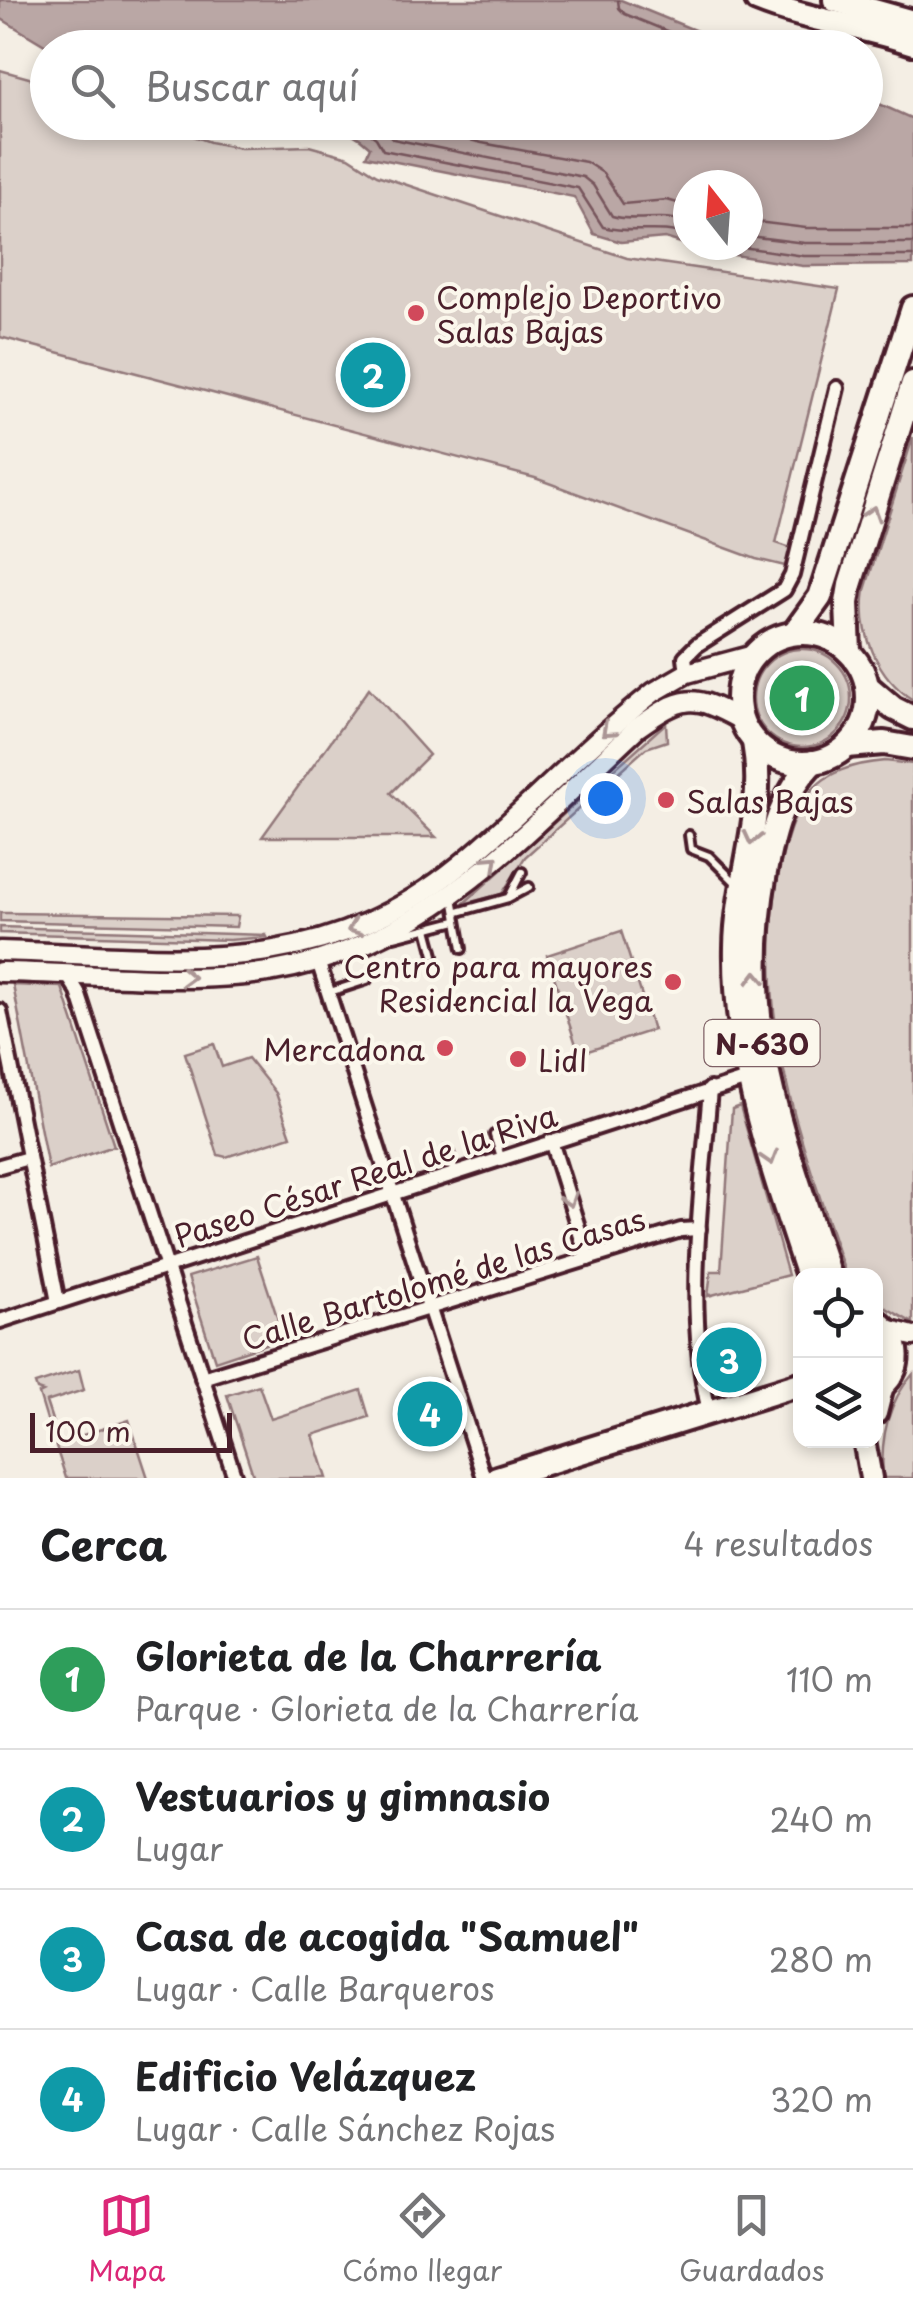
<!DOCTYPE html>
<html lang="es">
<meta charset="utf-8">
<style>
:root{--surface:#fff;--page:#f6f6f6;--text:#202124;--muted:#757577;--line:#e0e0e0;--accent:#db2777}
body{margin:0;font-family:"Playpen Sans",sans-serif;background:var(--page);color:var(--text)}
.controls{position:absolute;right:30px;bottom:30px;display:grid;overflow:hidden;border-radius:20px;box-shadow:0 5px 15px #0003}
.controls button{width:90px;height:90px;display:grid;place-items:center;padding:0;border:0;border-bottom:2px solid var(--line);background:var(--surface);color:var(--text);font:50px sans-serif}
.compass{position:absolute;left:673px;top:170px;width:90px;height:90px;border-radius:50%;background:var(--surface);box-shadow:0 5px 15px #0003;rotate:343deg}
.scale{position:absolute;left:30px;bottom:25px;width:202px;box-sizing:border-box;padding-left:10px;border:5px solid #4a1f2b;border-top:0;font-size:28px;line-height:35px;white-space:nowrap;color:#4a1f2b;-webkit-text-stroke:8px #fbf7ec;paint-order:stroke}
.you{position:absolute;left:605px;top:798px;width:35px;height:35px;margin:-25px;border:8px solid #fff;border-radius:50%;background:#1a73e8;box-shadow:0 0 0 15px #1a73e833}
.badge{display:grid;place-items:center;width:65px;height:65px;border-radius:50%;background:var(--accent);color:#fff;font-size:32px;font-weight:700}
.pin{position:absolute;translate:-50% -50%;border:5px solid #fff;box-shadow:0 2px 10px #0006}
.list{margin:0;padding:0;list-style:none}
h2{display:flex;justify-content:space-between;align-items:center;height:130px;margin:0;padding:0 40px;font-size:42px}
h2 small{font-size:32px;font-weight:400;color:var(--muted)}
.list li{display:grid;grid-template-columns:65px 1fr auto;gap:30px;align-items:center;box-sizing:border-box;height:140px;padding:0 40px;border-top:2px solid var(--line)}
.list b{display:block;font-size:38px;white-space:nowrap}
.list p{margin:0;font-size:32px;white-space:nowrap;color:var(--muted)}
.list em{font-size:32px;font-style:normal;color:var(--muted)}
.icon{flex:none;width:55px;height:55px;fill:none;stroke:currentColor;stroke-width:2;stroke-linecap:round;stroke-linejoin:round}
.map{position:relative;flex:none;width:913px;height:1478px;overflow:hidden}
.search{position:absolute;background:var(--surface);box-shadow:0 5px 15px #0003;left:30px;right:30px;top:30px;height:110px;display:flex;align-items:center;gap:25px;box-sizing:border-box;padding:0 35px;border-radius:55px;color:var(--muted);font-size:38px}
.sheet{height:690px;background:var(--surface)}
nav{display:flex;justify-content:space-around;align-items:center;box-sizing:border-box;height:140px;border-top:2px solid var(--line);background:var(--surface);font-size:28px;color:var(--muted)}
nav a{display:grid;justify-items:center;gap:5px}
nav .on{color:var(--accent)}
.map>svg:first-child{display:block}
.green{fill:#dbd0c9;stroke:#92787a;stroke-width:2.5}
.water{fill:#baa7a5;stroke:#8d7174;stroke-width:2.5;fill-rule:evenodd}
.lines{fill:none;stroke-linecap:round;stroke-linejoin:round}
.shore{stroke:#77555c;stroke-width:2.5}
.service-casing{stroke:#4a1f2b;stroke-width:14}
.minor-casing{stroke:#4a1f2b;stroke-width:20}
.secondary-casing{stroke:#4a1f2b;stroke-width:25}
.primary-casing{stroke:#4a1f2b;stroke-width:28}
.trunk-casing{stroke:#4a1f2b;stroke-width:30}
.service{stroke:#fbf7ec;stroke-width:6}
.minor{stroke:#fbf7ec;stroke-width:12}
.secondary{stroke:#fbf7ec;stroke-width:18}
.primary{stroke:#fbf7ec;stroke-width:20}
.trunk{stroke:#fbf7ec;stroke-width:22}
.oneway{stroke:#ab9695}
.poi-dot{fill:#d1495b;stroke:#fbf7ec;stroke-width:4}
.labels{text-anchor:middle;dominant-baseline:central;stroke-width:8;stroke-linejoin:round;paint-order:stroke}
.shield{fill:#fbf7ec;stroke:#7f6065;stroke-width:2.5}
.shield-label{font-size:28px;font-weight:bold;fill:#4a1f2b}
.poi-label{font-size:30px;fill:#4a1f2b;stroke:#fbf7ec;text-anchor:start}
.street-label{font-size:30px;fill:#4a1f2b;stroke:#fbf7ec}
</style>
<div class="map">
<svg width="913" height="1478" viewBox="0 0 913 1478">
<rect width="100%" height="100%" fill="#f4eee4"/>
<filter id="ink" filterUnits="userSpaceOnUse"><feTurbulence type="fractalNoise" baseFrequency=".01" numOctaves="2"/><feDisplacementMap in="SourceGraphic" scale="20" xChannelSelector="R" yChannelSelector="G"/><feConvolveMatrix kernelMatrix="1 2 1 2 8 2 1 2 1" color-interpolation-filters="sRGB"/></filter>
<g filter="url(#ink)">
<!-- green -->
<g class="green">
<path d="M 0,70 L 47,83 L 48,122 L 158,123 L 210,142 L 241,148 L 309,146 L 349,157 L 377,175 L 627,258 L 839,289 L 776,543 L 791,548 L 785,566 L 756,559 L 535,478 L 0,337 Z"/>
<path d="M 913,437 L 913,700 C 877,677 858,632 865,590 Z"/>
<circle cx="802" cy="698" r="49"/>
<path d="M 369,688 L 429,755 L 391,793 L 436,837 L 262,837 Z"/>
<path d="M 666,723 L 667,741 L 646,748 L 525,857 L 502,894 L 463,904 Z"/>
<path d="M 885,761 L 913,764 L 913,1323 L 876,1302 L 876,1276 L 847,1275 L 844,1270 C 799,1133 749,1009 781,862 C 796,798 814,767 885,761 Z"/>
<path d="M 0,913 L 8,913 L 238,916 L 236,927 L 0,921 Z"/>
<path d="M 0,927 L 266,935 L 267,937 L 229,940 L 0,933 Z"/>
<path d="M 621,931 L 653,1030 L 579,1054 L 547,955 Z"/>
<path d="M 13,985 L 62,987 L 114,1146 L 48,1168 Z"/>
<path d="M 214,1044 L 222,1067 L 248,1058 L 276,1093 L 291,1136 L 226,1157 L 218,1155 L 185,1053 Z"/>
<path d="M 740,1106 L 788,1275 L 708,1296 L 711,1271 L 721,1271 L 732,1109 Z"/>
<path d="M 257,1256 L 284,1338 L 215,1361 L 188,1277 Z"/>
<path d="M 79,1370 L 84,1390 L 46,1402 L 58,1438 L 53,1440 L 39,1394 L 43,1392 L 37,1390 L 35,1384 Z"/>
<path d="M 913,1374 L 913,1478 L 883,1478 C 880,1440 887,1403 913,1374 Z"/>
<path d="M 259,1385 L 271,1419 L 361,1390 L 369,1417 L 313,1435 L 327,1478 L 254,1478 L 227,1395 Z"/>
<path d="M 129,1420 L 148,1478 L 66,1478 L 55,1444 Z"/>
</g>
<!-- water -->
<g class="water">
<path d="M 0,0 L 621,0 L 736,47 L 48,47 L 0,18 Z"/>
<path d="M 866,98 L 913,119 L 913,265 L 803,266 L 703,250 L 665,238 L 621,242 L 594,234 L 574,197 L 366,156 L 370,147 C 331,110 305,132 263,130 C 252,129 241,125 231,123 L 866,122 ZM 748,185 L 748,245 L 688,245 L 688,185 Z"/>
</g>
<g class="lines">
<!-- shore -->
<g class="shore">
<path d="M 618,0 L 619,8 L 625,14 L 708,48"/>
<path d="M 354,122 L 376,138 L 383,150 L 578,188 L 603,227 C 633,235 658,225 688,235"/>
<path d="M 377,122 L 393,139 L 583,177 L 593,185 L 612,216 C 637,223 660,213 688,222"/>
<path d="M 398,122 L 482,143 L 586,162 L 603,173 L 623,204 L 667,200 L 688,206"/>
<path d="M 748,221 L 806,228 L 913,228"/>
<path d="M 748,236 L 805,243 L 913,243"/>
<path d="M 728,245 L 804,256 L 913,256"/>
</g>
<!-- service casing -->
<g class="service-casing">
<g id="service">
<path d="M 689,835 L 691,849 L 709,856 L 736,883"/>
<path d="M 453,897 L 462,949"/>
<path d="M 509,897 L 522,872"/>
<path d="M 458,912 L 508,898 L 529,887"/>
<path d="M 427,929 L 434,955"/>
<path d="M 394,937 L 456,921"/>
<path d="M 330,992 L 367,980"/>
<path d="M 494,1135 L 501,1157"/>
<path d="M 448,1150 L 455,1172"/>
</g>
</g>
<!-- minor casing -->
<g class="minor-casing">
<g id="minor">
<path d="M 687,673 L 685,657 L 697,645 L 784,590 L 792,575 L 837,388"/>
<path d="M 318,961 L 484,1478"/>
<path d="M 66,973 L 78,992 L 235,1478"/>
<path d="M 0,1011 L 58,1302"/>
<path d="M 551,1141 L 588,1259"/>
<path d="M 0,1166 L 28,1158"/>
<path d="M 0,1321 L 747,1079"/>
<path d="M 202,1378 L 681,1230 L 699,1229"/>
<path d="M 709,1411 C 684,1307 702,1195 710,1089"/>
</g>
</g>
<!-- secondary casing -->
<g class="secondary-casing">
<g id="secondary">
<path d="M 0,951 C 173,956 314,984 460,865 C 527,810 586,745 654,692 L 687,673 L 754,655"/>
<path d="M 0,972 C 81,973 164,983 245,975 C 419,958 517,839 637,728 C 683,695 692,693 741,720"/>
<path d="M 887,1329 L 913,1336"/>
</g>
</g>
<!-- primary casing -->
<g class="primary-casing">
<g id="primary">
<path d="M 876,1413 L 883,1385"/>
<path d="M 864,1440 L 871,1478"/>
</g>
</g>
<!-- trunk casing -->
<g class="trunk-casing">
<g id="trunk">
<path d="M 757,0 C 808,21 862,25 913,43"/>
<path d="M 835,0 L 913,22"/>
<path d="M 794,633 L 820,597 L 913,308"/>
<circle cx="803" cy="698" r="65"/>
<path d="M 849,652 L 847,603 L 850,585 L 913,383"/>
<path d="M 867,686 L 893,708 L 913,718"/>
<path d="M 754,742 C 767,812 737,877 736,947 C 734,1062 772,1167 808,1276"/>
<path d="M 847,746 L 884,743 L 913,748"/>
<path d="M 813,762 C 782,795 773,829 765,872 C 737,1027 782,1132 829,1276"/>
<path d="M 876,1321 C 902,1339 905,1372 876,1390"/>
<path d="M 497,1478 L 800,1384"/>
</g>
</g>
<!-- service -->
<use href="#service" class="service"/>
<!-- minor -->
<use href="#minor" class="minor"/>
<!-- secondary -->
<use href="#secondary" class="secondary"/>
<!-- primary -->
<use href="#primary" class="primary"/>
<!-- trunk -->
<use href="#trunk" class="trunk"/>
</g>
<!-- one-way arrows -->
<defs><path id="oneway-chevron" d="M-2-3.5L2.5 0L-2 3.5" fill="none" stroke-width="1.6" stroke-linecap="round" stroke-linejoin="round" transform="scale(2.5)"/></defs>
<g class="oneway">
<use href="#oneway-chevron" transform="translate(872 513) rotate(-72)"/>
<use href="#oneway-chevron" transform="translate(608 730) rotate(138)"/>
<use href="#oneway-chevron" transform="translate(752 838) rotate(103)"/>
<use href="#oneway-chevron" transform="translate(492 862) rotate(-43)"/>
<use href="#oneway-chevron" transform="translate(354 928) rotate(158)"/>
<use href="#oneway-chevron" transform="translate(188 977) rotate(2)"/>
<use href="#oneway-chevron" transform="translate(756 978) rotate(-91)"/>
<use href="#oneway-chevron" transform="translate(770 1158) rotate(73)"/>
<use href="#oneway-chevron" transform="translate(569 1200) rotate(72)"/>
</g>
</g>
<!-- markers -->
<g class="poi-dot">
<circle cx="416" cy="313" r="10"/>
<circle cx="666" cy="800" r="10"/>
<circle cx="673" cy="982" r="10"/>
<circle cx="445" cy="1048" r="10"/>
<circle cx="518" cy="1059" r="10"/>
</g>
<g class="labels">
<!-- shield labels -->
<rect class="shield" x="704.5" y="1020" width="115" height="46" rx="8"/>
<g class="shield-label">
<text x="762" y="1043">N-630</text>
</g>
<!-- poi labels -->
<g class="poi-label">
<text x="436" y="296">Complejo Deportivo<tspan x="436" dy="34">Salas Bajas</tspan></text>
<text x="686" y="800">Salas Bajas</text>
<text x="653" y="965" text-anchor="end">Centro para mayores<tspan x="653" dy="34">Residencial la Vega</tspan></text>
<text x="425" y="1048" text-anchor="end">Mercadona</text>
<text x="538" y="1059">Lidl</text>
</g>
<!-- street labels -->
<g class="street-label">
<text transform="translate(365 1175) rotate(-18)">Paseo César Real de la Riva</text>
<text transform="translate(443 1278) rotate(-17)">Calle Bartolomé de las Casas</text>
</g>
</g>
</svg>
<div class="controls">
<button><svg class="icon" aria-label="locate" viewBox="0 0 24 24"><circle cx="12" cy="12" r="6"/><path d="M12 2v4M12 18v4M2 12h4M18 12h4"/></svg></button>
<button><svg class="icon" aria-label="layers" viewBox="0 0 24 24"><path d="M12 4l9 5-9 5-9-5zM3 14l9 5 9-5"/></svg></button>
</div>
<svg class="compass" viewBox="-18 -18 36 36"><path d="M0-13l5 13h-10z" fill="#e53935"/><path d="M0 13l5-13h-10z" fill="#757577"/></svg>
<div class="scale">100 m</div>
<div class="you"></div>
<div class="pin badge" style="left:802px;top:698px;background:#2e9e5b">1</div>
<div class="pin badge" style="left:373px;top:375px;background:#0f9aa8">2</div>
<div class="pin badge" style="left:729px;top:1360px;background:#0f9aa8">3</div>
<div class="pin badge" style="left:430px;top:1414px;background:#0f9aa8">4</div>
<div class="search"><svg class="icon" aria-label="search" viewBox="0 0 24 24"><circle cx="10" cy="10" r="6"/><path d="M15 15l6 6"/></svg>Buscar aquí</div>
</div>
<section class="sheet">
<h2>Cerca<small>4 resultados</small></h2>
<ul class="list">
<li><span class="badge" style="background:#2e9e5b">1</span><div><b>Glorieta de la Charrería</b><p>Parque · Glorieta de la Charrería</p></div><em>110 m</em></li>
<li><span class="badge" style="background:#0f9aa8">2</span><div><b>Vestuarios y gimnasio</b><p>Lugar</p></div><em>240 m</em></li>
<li><span class="badge" style="background:#0f9aa8">3</span><div><b>Casa de acogida &quot;Samuel&quot;</b><p>Lugar · Calle Barqueros</p></div><em>280 m</em></li>
<li><span class="badge" style="background:#0f9aa8">4</span><div><b>Edificio Velázquez</b><p>Lugar · Calle Sánchez Rojas</p></div><em>320 m</em></li>
</ul>
</section>
<nav>
<a class="on"><svg class="icon" aria-label="map" viewBox="0 0 24 24"><path d="M3 6l6-2 6 2 6-2v14l-6 2-6-2-6 2zM9 4v14M15 6v14"/></svg>Mapa</a>
<a><svg class="icon" aria-label="directions" viewBox="0 0 24 24"><path d="M12 3l9 9-9 9-9-9zM9 14v-3h6M13 9l2 2-2 2"/></svg>Cómo llegar</a>
<a><svg class="icon" aria-label="saved" viewBox="0 0 24 24"><path d="M7 4h10v16l-5-4-5 4z"/></svg>Guardados</a>
</nav>
